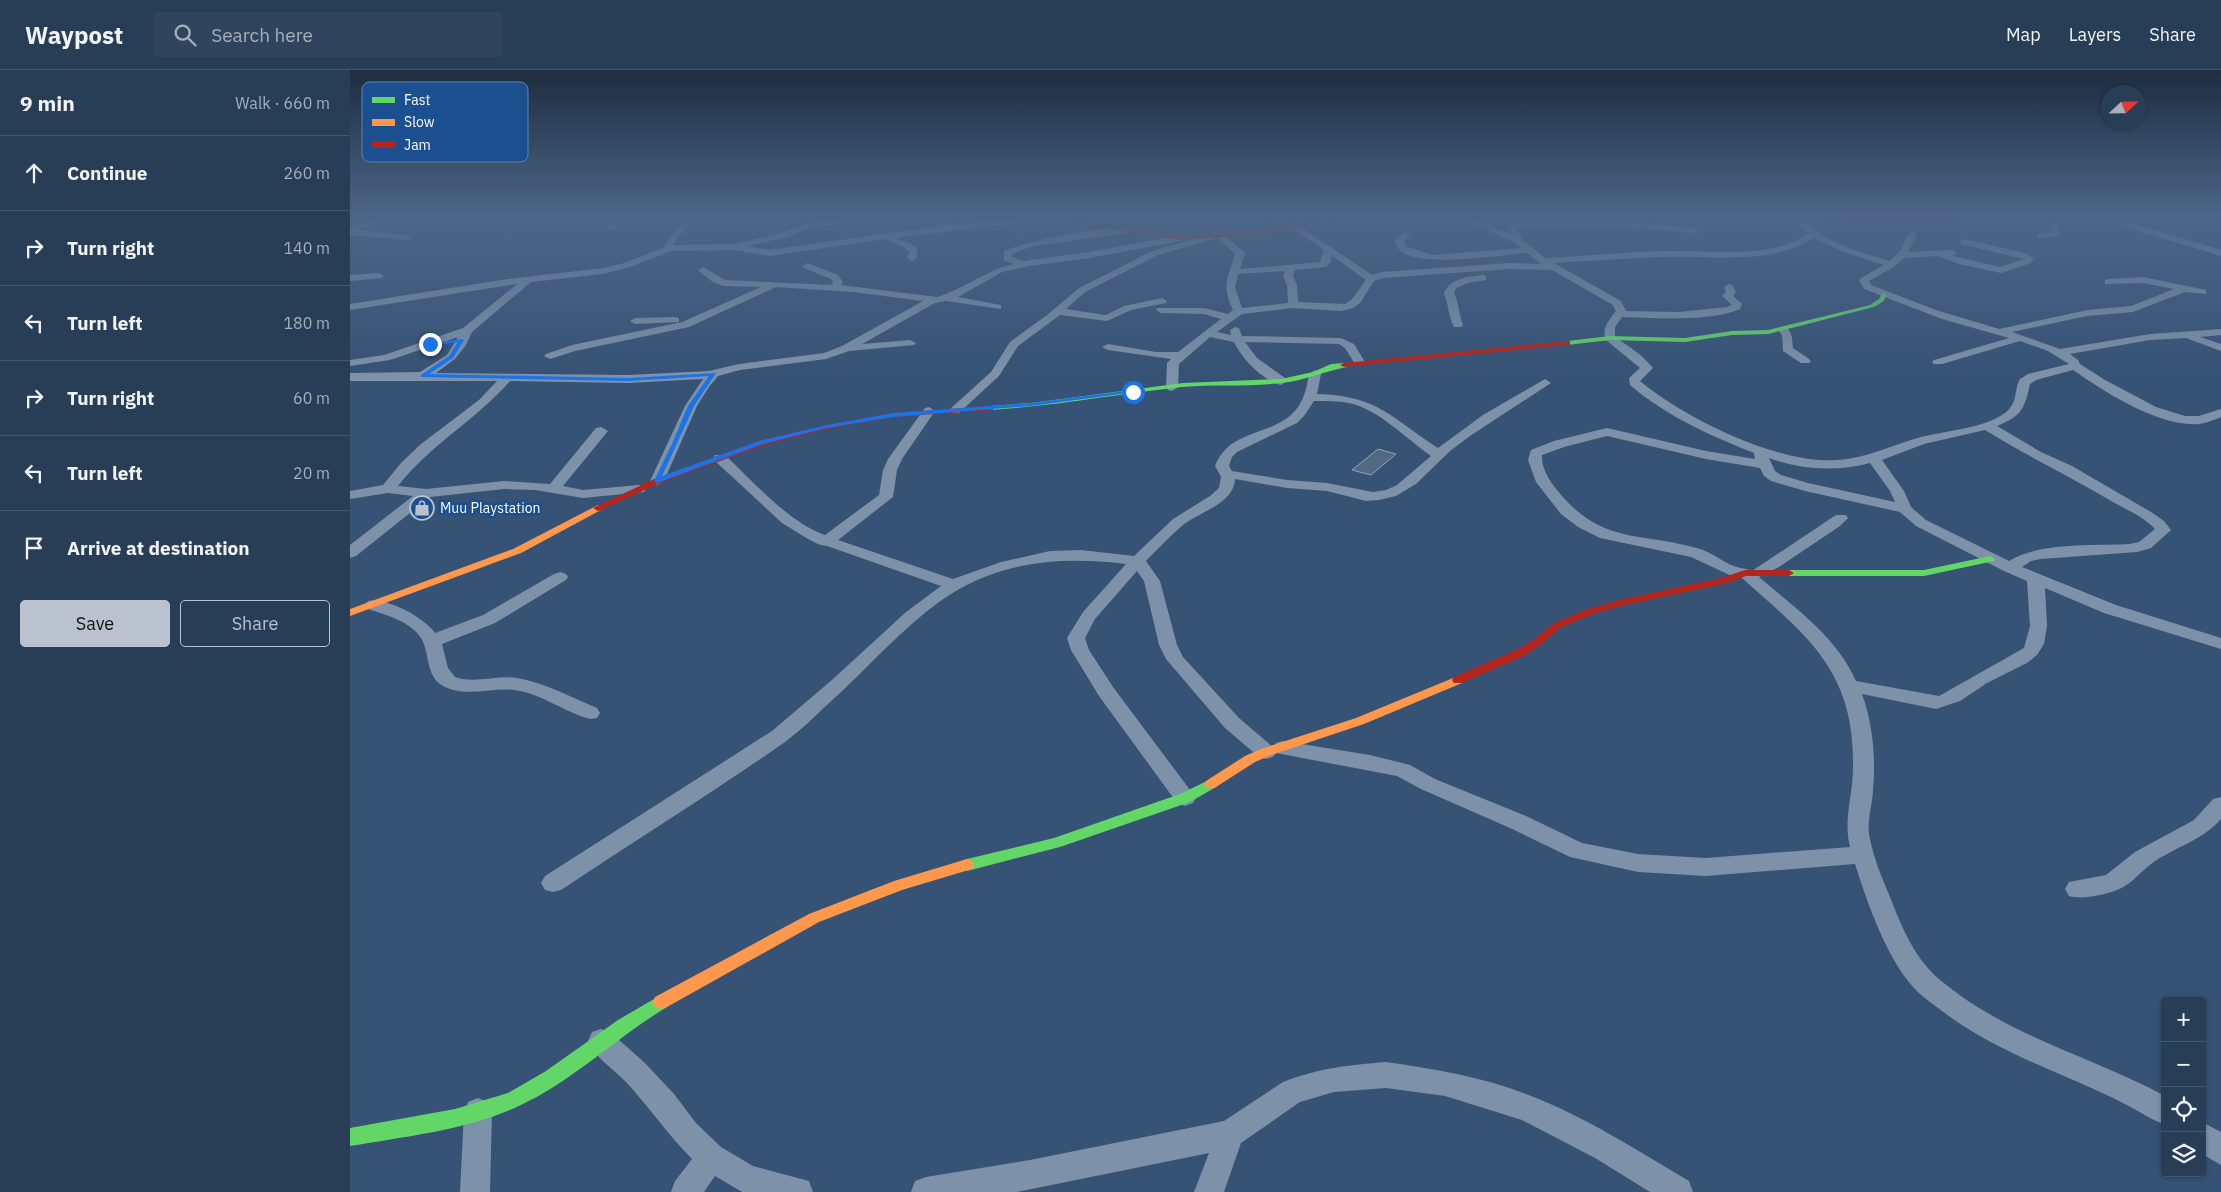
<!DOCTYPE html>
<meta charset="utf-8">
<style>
:root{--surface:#283e57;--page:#30455d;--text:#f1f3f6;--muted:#a5aeba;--line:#44576d;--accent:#b9c2ce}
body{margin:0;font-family:"IBM Plex Sans",sans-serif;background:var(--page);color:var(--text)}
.controls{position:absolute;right:15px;bottom:15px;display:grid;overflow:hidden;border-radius:5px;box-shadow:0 1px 4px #0004}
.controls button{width:45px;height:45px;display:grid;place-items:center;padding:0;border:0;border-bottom:1px solid var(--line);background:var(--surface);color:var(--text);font:25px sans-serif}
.compass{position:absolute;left:1751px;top:15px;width:45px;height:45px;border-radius:50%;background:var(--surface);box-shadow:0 1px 4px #0004;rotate:68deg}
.stop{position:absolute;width:15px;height:15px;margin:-11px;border:4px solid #1a73e8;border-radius:50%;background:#fff}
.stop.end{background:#1a73e8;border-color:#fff;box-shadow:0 1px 5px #0008}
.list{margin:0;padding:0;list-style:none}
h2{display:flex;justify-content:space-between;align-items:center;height:65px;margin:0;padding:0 20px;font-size:21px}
h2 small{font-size:16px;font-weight:400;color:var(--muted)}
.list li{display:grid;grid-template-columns:32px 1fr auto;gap:15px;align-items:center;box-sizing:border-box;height:75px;padding:0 20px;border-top:1px solid var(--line)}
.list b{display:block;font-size:19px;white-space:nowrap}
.list em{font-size:16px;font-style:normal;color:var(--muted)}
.actions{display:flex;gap:10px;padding:15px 20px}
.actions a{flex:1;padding:11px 0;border:1px solid var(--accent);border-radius:5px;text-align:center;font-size:18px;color:var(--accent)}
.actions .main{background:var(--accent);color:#111}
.icon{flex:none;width:28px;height:28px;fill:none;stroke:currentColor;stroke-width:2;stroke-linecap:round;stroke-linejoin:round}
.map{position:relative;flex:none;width:1871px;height:1122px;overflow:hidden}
header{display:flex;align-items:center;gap:30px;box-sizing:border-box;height:70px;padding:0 25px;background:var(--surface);border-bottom:1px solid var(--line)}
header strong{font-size:24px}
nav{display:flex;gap:28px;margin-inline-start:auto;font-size:18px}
.search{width:350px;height:45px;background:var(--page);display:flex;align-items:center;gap:12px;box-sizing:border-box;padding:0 18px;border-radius:5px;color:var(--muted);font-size:19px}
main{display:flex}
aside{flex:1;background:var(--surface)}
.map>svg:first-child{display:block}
.building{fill:#526984;stroke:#92a2b6}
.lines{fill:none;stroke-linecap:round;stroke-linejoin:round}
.street{fill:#7d92a8;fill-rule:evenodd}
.fast{fill:#63d668;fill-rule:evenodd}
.slow{fill:#ff974d;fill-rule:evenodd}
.jam{fill:#b3261e;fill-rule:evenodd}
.route{fill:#1a73e8}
.labels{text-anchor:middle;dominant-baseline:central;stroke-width:5;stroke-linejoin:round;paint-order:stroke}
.poi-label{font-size:14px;fill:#fff;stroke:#1b4f8f;text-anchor:start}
.key{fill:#1b4f8f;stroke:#5f84b1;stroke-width:1}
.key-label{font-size:14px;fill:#fff}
</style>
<header>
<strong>Waypost</strong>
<div class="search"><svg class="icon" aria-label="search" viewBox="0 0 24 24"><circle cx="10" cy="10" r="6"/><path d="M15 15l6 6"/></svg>Search here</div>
<nav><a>Map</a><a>Layers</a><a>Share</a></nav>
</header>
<main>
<aside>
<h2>9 min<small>Walk · 660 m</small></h2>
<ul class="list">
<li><svg class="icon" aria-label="ahead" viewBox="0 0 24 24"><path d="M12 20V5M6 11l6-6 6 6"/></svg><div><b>Continue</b></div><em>260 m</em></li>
<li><svg class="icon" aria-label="right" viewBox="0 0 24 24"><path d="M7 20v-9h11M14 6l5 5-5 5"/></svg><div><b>Turn right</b></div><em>140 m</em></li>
<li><svg class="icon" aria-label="left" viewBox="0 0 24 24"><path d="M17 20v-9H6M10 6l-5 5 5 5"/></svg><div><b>Turn left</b></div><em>180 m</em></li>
<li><svg class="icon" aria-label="right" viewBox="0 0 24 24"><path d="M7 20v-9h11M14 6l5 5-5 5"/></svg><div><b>Turn right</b></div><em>60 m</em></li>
<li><svg class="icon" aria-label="left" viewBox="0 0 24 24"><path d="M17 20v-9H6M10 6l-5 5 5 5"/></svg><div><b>Turn left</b></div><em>20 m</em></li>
<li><svg class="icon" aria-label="arrive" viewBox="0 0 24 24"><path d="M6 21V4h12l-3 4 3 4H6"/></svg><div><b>Arrive at destination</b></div></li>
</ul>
<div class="actions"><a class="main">Save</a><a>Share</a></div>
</aside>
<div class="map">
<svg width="1871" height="1122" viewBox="0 0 1871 1122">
<rect width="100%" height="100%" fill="#365274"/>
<!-- building -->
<path class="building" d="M 1028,379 L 1046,384 L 1021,405 L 1002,400 Z"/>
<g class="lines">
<!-- street -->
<g class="street">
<path d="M 34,146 L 46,146 L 7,160 L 56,165 L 60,168 L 59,170 L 0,165 L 0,157 Z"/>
<path d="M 267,146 L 275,146 L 264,160 L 258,160 L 257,158 Z"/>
<path d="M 336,146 L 344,146 L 323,175 L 384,174 L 432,163 L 457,153 L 519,146 L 542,146 L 538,148 L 459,158 L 438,167 L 397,176 L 420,180 L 595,155 L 689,146 L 696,148 L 692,150 L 544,168 L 560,173 L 567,179 L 567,188 L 562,191 L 557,188 L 559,182 L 554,177 L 534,169 L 420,186 L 384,180 L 321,181 L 280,197 L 253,204 L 181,212 L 122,262 L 116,275 L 105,289 L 86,303 L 278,305 L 359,301 L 389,294 L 474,283 L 492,276 L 573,231 L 503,222 L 426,217 L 339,257 L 225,281 L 200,289 L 194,286 L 196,284 L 222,275 L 332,252 L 411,217 L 373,216 L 363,212 L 350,202 L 348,200 L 353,197 L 375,210 L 482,215 L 483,212 L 481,209 L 454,198 L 452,196 L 457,193 L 488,205 L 493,212 L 491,215 L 587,227 C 614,219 636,200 664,194 L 654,190 L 654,181 C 670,173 769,151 781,160 L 777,163 L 683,176 L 662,184 L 662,187 L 674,191 L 739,182 L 831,165 L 835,168 L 831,171 L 739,188 L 679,196 L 652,202 L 608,227 L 651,235 L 651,239 L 596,231 L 585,233 L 512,274 L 560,270 L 566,273 L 564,275 L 499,281 L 476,289 L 390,300 L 368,306 L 359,317 L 347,336 L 314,411 L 307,415 L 300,411 L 335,336 L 353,309 L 278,313 L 160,311 C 126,350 80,375 48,416 L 76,419 L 154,411 L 200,414 L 246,358 L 251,357 L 258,361 L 213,416 L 233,420 L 289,415 L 294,416 L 296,419 L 294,422 L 233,428 L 185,420 L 154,419 L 80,427 L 6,486 L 0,488 L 0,475 L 63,426 L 38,423 L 0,429 L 0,421 L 33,415 L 51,393 L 71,374 L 129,330 L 147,311 L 0,311 L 0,303 L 70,302 L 97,285 L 108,267 L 40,290 L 0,296 L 0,290 L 34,285 L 113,258 L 167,214 L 0,240 L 0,234 L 158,209 L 253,198 L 274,193 L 313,178 Z"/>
<path d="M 1107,146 L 1118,146 L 1160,164 L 1155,146 L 1163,146 L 1165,153 L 1283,152 L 1345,157 L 1349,160 L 1345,163 L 1283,158 L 1166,158 L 1172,169 L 1195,188 C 1236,186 1276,182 1317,181 C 1364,180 1416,190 1458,164 L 1441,146 L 1449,146 C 1473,172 1506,181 1540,191 L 1550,181 L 1557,165 L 1563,162 L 1567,165 L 1558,182 L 1602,180 L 1607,183 L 1603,186 L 1650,197 L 1674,189 L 1611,174 L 1611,170 L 1614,169 L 1675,183 L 1684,188 L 1681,193 L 1651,203 L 1609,194 L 1588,186 L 1554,188 L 1545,196 L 1519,211 L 1521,215 L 1586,240 L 1649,259 L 1737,240 L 1781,236 L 1824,219 L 1793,213 L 1755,214 L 1755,210 L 1758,209 L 1793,207 L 1856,220 L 1856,224 L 1835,222 L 1783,242 L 1737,246 L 1662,262 L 1710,279 L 1800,264 L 1871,259 L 1871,265 L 1850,267 L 1871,274 L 1871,281 L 1836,268 L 1800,270 L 1720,284 L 1728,290 L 1730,294 L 1755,310 L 1806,337 L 1835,346 L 1849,346 L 1871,339 L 1871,347 C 1864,350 1856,353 1849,354 C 1808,357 1755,322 1723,300 L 1686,310 L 1680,314 C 1675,338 1671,347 1647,356 L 1691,382 L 1722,396 L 1801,442 L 1814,451 L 1821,460 L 1801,478 L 1787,482 L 1691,489 L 1681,491 L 1672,497 L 1766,535 L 1871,568 L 1871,579 L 1754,543 L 1695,518 L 1697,556 L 1694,574 L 1687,585 L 1677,593 L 1637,613 L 1610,631 L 1586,639 L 1512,624 C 1523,654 1526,689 1523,721 C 1522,738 1516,752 1520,769 C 1524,789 1532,808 1540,827 C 1549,850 1560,878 1577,897 C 1586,908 1599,917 1611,926 C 1673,970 1748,990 1815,1026 L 1815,1055 C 1796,1047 1779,1035 1761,1027 C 1704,1000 1643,980 1592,941 C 1580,932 1567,923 1558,911 C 1534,880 1517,832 1505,794 L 1356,806 L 1288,802 L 1220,787 L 1160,758 L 1071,719 L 1047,706 L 926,683 L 923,687 L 916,689 L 909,687 L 875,658 L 816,589 L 809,575 L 794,511 L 787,501 L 745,549 L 735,568 L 739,580 L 763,617 L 846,728 L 843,733 L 835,736 L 827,733 L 749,626 L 721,580 L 717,568 L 733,542 L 776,494 C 708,486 646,491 589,532 C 553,558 521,594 489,624 C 471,640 454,658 435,672 C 362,723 286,770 211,820 L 203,822 L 195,820 L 191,813 L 195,806 L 422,661 L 483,609 L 556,542 L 591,516 L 477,476 L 470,475 L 458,469 L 432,453 L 365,391 L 363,388 L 365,385 L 375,385 C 403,411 438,452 475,465 L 529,425 L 533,400 L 538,389 L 575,338 L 579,337 L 585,341 L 552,389 L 547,400 L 543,427 L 488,470 L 603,509 L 651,492 L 700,481 L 731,480 L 784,486 L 823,449 L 860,426 L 869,418 L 871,407 L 865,396 C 880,357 927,367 948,337 C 955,327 957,315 959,304 L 965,300 L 971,304 L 967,324 C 1029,326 1040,347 1088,378 L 1133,345 L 1195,309 L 1201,313 L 1120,366 L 1100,381 L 1066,414 L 1046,426 L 1029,430 L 1016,431 L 977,421 L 937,418 L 885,409 C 884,434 849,442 833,455 C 820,466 808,479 796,491 L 810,511 L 827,575 L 833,587 L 889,648 L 923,677 L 926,673 L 933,671 L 1020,685 L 1060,695 L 1085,709 L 1176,746 L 1232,773 L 1288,784 L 1356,788 L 1500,777 C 1493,750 1503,725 1503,698 C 1505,601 1458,567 1392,508 L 1384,507 L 1341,487 L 1250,468 L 1228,457 L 1211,444 L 1186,412 L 1178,390 L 1181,380 L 1204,371 L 1257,358 L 1356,381 L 1405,389 L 1404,383 C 1361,366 1316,346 1280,315 L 1279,308 L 1290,298 L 1256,270 C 1251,259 1259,250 1266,241 L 1263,235 L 1202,200 L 1159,199 L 1033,208 L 1024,211 L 1010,233 L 1003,238 L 991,241 L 943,238 L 892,244 L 867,262 L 881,265 L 880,260 L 885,257 L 889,258 L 892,266 L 991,268 L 1004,274 L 1015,292 L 1013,294 L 1005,294 L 995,278 L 989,274 L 895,272 L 907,288 L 935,308 L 937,311 L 931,315 C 912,310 892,289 884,272 L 860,267 L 829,294 L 828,317 L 822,321 L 818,320 L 816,317 L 817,293 L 821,289 L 758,280 L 752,277 L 758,274 L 806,282 L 828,282 L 871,249 L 854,244 L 811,243 L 806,240 L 807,238 L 854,238 L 878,244 L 883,240 C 871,215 878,208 885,184 L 867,168 L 808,185 L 735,222 L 716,239 L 756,245 L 774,236 L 812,228 L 817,231 L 816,233 L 781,240 L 757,251 L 710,245 L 668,276 L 649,306 L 609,343 L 601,343 L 599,340 L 641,302 L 660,272 L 697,245 L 729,218 L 802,181 L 864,163 L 872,163 L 893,181 L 895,183 L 890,199 L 970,192 L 974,180 L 942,158 L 942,154 L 945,153 L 1022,205 L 1032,202 L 1159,193 L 1191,194 L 1177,183 C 1150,185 1071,198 1051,181 C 1048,179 1046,174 1045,171 L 1053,163 L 1059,163 L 1060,165 L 1054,171 L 1057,177 L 1084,185 L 1171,178 L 1165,173 ZM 1464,168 L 1494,182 L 1534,195 L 1511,208 L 1509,210 L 1514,219 L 1592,249 L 1659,268 L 1584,290 L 1582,292 L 1584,294 L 1592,294 L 1670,271 L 1698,281 L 1719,294 L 1678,304 L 1670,309 C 1665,317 1667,327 1662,335 C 1650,357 1594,361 1571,367 C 1542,375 1517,388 1488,390 C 1429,395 1334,348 1290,311 L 1303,298 C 1293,285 1278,276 1265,267 L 1265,257 L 1272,247 C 1304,248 1361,252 1390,239 L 1392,234 L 1383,226 L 1386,222 L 1382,215 L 1379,214 L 1374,217 L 1376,222 L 1372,226 L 1382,235 L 1377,237 L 1329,242 L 1276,241 L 1271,231 L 1204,193 C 1241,191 1277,188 1314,187 C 1364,185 1419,196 1464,168 ZM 981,185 L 1016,210 L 1002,229 L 995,234 L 948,232 L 947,215 L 943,206 L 945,200 L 976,197 L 981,192 ZM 935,201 L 933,206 L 937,215 L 938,233 L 892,238 L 885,217 L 888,204 ZM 964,331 C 975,331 988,331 999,333 C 1030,340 1055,368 1081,386 L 1047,415 L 1036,420 L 1023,422 L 977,413 L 937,410 L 882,401 L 879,396 L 882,387 L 887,382 L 947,353 L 954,346 ZM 1635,360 C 1677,386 1721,407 1763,432 C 1777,440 1794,447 1805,459 L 1789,472 L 1780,474 C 1745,476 1688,472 1659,491 L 1576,450 L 1561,437 L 1554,421 L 1532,390 L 1574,374 ZM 1257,366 L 1356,389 L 1410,398 L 1414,406 L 1421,411 L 1455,421 L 1550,442 L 1566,456 L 1654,501 L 1677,511 L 1680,556 L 1674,578 L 1589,626 L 1506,611 C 1487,567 1444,537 1409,507 L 1429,497 L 1490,456 L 1498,448 L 1496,445 L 1486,445 L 1402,501 C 1398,499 1395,499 1391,498 C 1377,496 1364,483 1350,479 C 1289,461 1252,476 1207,420 C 1199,411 1191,397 1192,385 L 1214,377 ZM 1419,388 C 1452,400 1486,402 1520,393 L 1540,421 L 1545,432 L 1458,413 L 1431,405 L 1425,401 Z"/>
<path d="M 1711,146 L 1719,146 L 1708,158 L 1709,166 L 1688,168 L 1688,164 L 1701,162 L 1700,158 Z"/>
<path d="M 1761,146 L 1771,146 L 1785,154 L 1871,180 L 1871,186 L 1779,158 Z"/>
<path d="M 29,203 L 34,206 L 32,208 L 0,211 L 0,205 Z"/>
<path d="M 1133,205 L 1136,206 L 1136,210 L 1118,213 L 1106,218 L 1104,223 C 1109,234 1109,244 1113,255 L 1112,257 L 1104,257 C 1098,246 1099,235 1094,223 C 1101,207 1118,207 1133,205 Z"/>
<path d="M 325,247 L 329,248 L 329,252 L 285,254 L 280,251 L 285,248 Z"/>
<path d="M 1433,257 C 1443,259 1442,269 1443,278 L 1459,289 L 1461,291 L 1459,293 L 1451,293 L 1433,281 L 1432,265 L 1428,260 Z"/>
<path d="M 210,502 L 216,504 L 218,507 L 216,510 L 145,553 L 92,574 L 98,598 L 105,607 C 124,614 147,605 167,608 C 195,613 221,627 247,638 L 250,643 L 247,648 L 240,649 C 214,642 192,624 165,620 C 142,617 115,628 93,616 C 75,606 80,582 71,568 C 60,551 36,545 18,539 L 16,535 L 18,531 C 37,527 75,548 85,563 L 133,545 L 204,504 Z"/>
<path d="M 1871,727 L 1871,749 C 1852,771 1824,777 1801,794 C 1789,803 1781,815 1767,820 C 1754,825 1732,830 1719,826 L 1715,819 L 1719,812 L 1756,805 L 1785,782 L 1844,750 L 1863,729 Z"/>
<path d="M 251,959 L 260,962 L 295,993 L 324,1024 L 346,1053 L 371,1077 L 403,1096 L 459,1111 L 463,1122 L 392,1122 L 365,1106 L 354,1122 L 321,1122 L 325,1111 L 342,1089 C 318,1065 299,1037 277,1013 C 264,999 245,988 238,971 L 242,962 Z"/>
<path d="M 1036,992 C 1085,999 1134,1007 1181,1026 C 1236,1047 1288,1081 1339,1111 L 1343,1122 L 1300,1122 L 1245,1088 L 1172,1050 L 1095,1026 L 1036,1018 L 984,1022 L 950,1032 L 891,1073 L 874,1122 L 844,1122 L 859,1083 L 667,1122 L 561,1122 L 565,1111 L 576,1107 L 680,1090 L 874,1051 L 933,1012 C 969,998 999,995 1036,992 Z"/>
<path d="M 128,1028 L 138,1032 L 142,1042 L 140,1122 L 110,1122 L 114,1042 L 118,1032 Z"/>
<path d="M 1852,1052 L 1871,1062 L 1871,1095 L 1852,1084 Z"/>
</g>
<!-- fast -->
<g class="fast">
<path d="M 1532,223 L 1537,224 L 1534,231 L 1524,237 L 1418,264 L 1382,265 L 1335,272 L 1260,270 L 1217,275 L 1213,273 L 1217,271 L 1260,266 L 1335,268 L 1382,261 L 1418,260 L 1520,235 L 1529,229 Z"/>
<path d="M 994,293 L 998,295 L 997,297 C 975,301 954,311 931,313 C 898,317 865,314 832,317 C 768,324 704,336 640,340 L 636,338 L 640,336 L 681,333 L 833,313 L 931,309 L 963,302 L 981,294 Z"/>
<path d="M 1640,486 L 1645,489 L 1644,491 L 1574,506 L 1439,506 L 1434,503 L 1439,500 L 1574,500 Z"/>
<path d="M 861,709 L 866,711 L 868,714 L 866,717 L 840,732 L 710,777 L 617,801 L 612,799 L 610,795 L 612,791 L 617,789 L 704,768 L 830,724 Z"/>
<path d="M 311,925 L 317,927 L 319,932 L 317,937 C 267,967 224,1010 171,1035 C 118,1060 57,1066 0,1076 L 0,1058 L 105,1039 L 158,1023 L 196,1001 L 268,950 Z"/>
</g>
<!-- slow -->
<g class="slow">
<path d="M 248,435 L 253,438 L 251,440 L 171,483 L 0,546 L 0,539 L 163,479 Z"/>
<path d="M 1108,606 L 1112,607 L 1114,610 L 1112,613 L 1014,654 L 921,685 L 905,692 L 866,717 L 861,719 L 856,717 L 854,714 L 856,711 L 895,686 L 911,679 L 1006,648 Z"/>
<path d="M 617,789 L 622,791 L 624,795 L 622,799 L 552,820 L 469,852 L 317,937 L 311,939 L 305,937 L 303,932 L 305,927 L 459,844 L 544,811 Z"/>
</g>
<!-- jam -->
<g class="jam">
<path d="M 678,146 L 691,146 L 831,166 L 908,161 L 935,157 L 977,146 L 985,146 L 935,161 L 908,165 L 831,170 Z"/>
<path d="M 1439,146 L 1541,150 L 1643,146 C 1623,156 1459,156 1439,146 Z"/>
<path d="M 1217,271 L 1220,271 L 1220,275 L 994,297 L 990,295 L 994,293 Z"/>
<path d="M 640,336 L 643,336 L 643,340 L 543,347 L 477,359 L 414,375 L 310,413 L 251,440 L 248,441 L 243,438 L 304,409 L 408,371 L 477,355 L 543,343 Z"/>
<path d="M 1395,500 L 1439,500 L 1444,503 L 1439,506 L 1396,506 L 1378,513 L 1271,536 L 1243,544 L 1210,558 L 1193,573 L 1174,586 L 1112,613 L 1104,613 L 1102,610 L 1104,607 L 1166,580 L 1185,569 L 1202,554 L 1235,540 L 1269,530 L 1371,508 Z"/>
</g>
</g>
<!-- sky -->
<linearGradient id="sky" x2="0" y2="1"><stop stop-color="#1e2d40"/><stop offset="0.48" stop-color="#4c6688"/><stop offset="1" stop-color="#4c6688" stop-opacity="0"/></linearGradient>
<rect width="1871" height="303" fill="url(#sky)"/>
<!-- route -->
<path class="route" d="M 112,269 L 114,270 L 103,288 L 79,304 L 278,308 L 366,303 L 344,336 L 312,406 L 409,371 L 477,355 L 543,343 L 681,333 L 783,320 L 786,322 L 681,336 L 543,347 L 477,358 L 413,374 L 307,413 L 304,411 L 321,376 L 338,336 L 359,306 L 278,311 L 71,307 L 71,305 L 99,286 L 108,272 L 80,276 L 78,273 Z"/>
<!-- icons -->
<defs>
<g id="shop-ring" transform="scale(1.25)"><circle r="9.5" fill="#1b4f8f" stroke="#b9c2ce" stroke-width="1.5"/><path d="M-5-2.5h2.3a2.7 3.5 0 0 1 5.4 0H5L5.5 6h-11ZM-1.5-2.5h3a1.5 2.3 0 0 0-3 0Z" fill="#b9c2ce"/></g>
</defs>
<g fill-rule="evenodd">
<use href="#shop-ring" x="72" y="438"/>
</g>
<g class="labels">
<!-- poi labels -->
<g class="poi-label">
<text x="90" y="438">Muu Playstation</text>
</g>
</g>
<!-- legend -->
<rect x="12" y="12" width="166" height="80" rx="8" class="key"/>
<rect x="22" y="27" width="23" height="6" fill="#63d668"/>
<rect x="22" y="49" width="23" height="7" fill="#ff974d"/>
<rect x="22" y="72" width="23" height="6" fill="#b3261e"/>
<g class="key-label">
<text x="54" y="35">Fast</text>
<text x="54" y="57">Slow</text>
<text x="54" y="80">Jam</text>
</g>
</svg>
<div class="controls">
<button>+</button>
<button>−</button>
<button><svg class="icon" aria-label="locate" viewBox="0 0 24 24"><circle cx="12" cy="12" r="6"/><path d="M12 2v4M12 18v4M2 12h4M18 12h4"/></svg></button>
<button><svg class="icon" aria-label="layers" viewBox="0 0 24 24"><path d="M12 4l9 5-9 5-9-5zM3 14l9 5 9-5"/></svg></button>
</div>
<svg class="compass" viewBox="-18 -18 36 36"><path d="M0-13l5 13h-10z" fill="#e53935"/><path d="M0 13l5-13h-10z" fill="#a5aeba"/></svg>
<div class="stop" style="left:783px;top:322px"></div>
<div class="stop end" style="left:80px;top:274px"></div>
</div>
</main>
